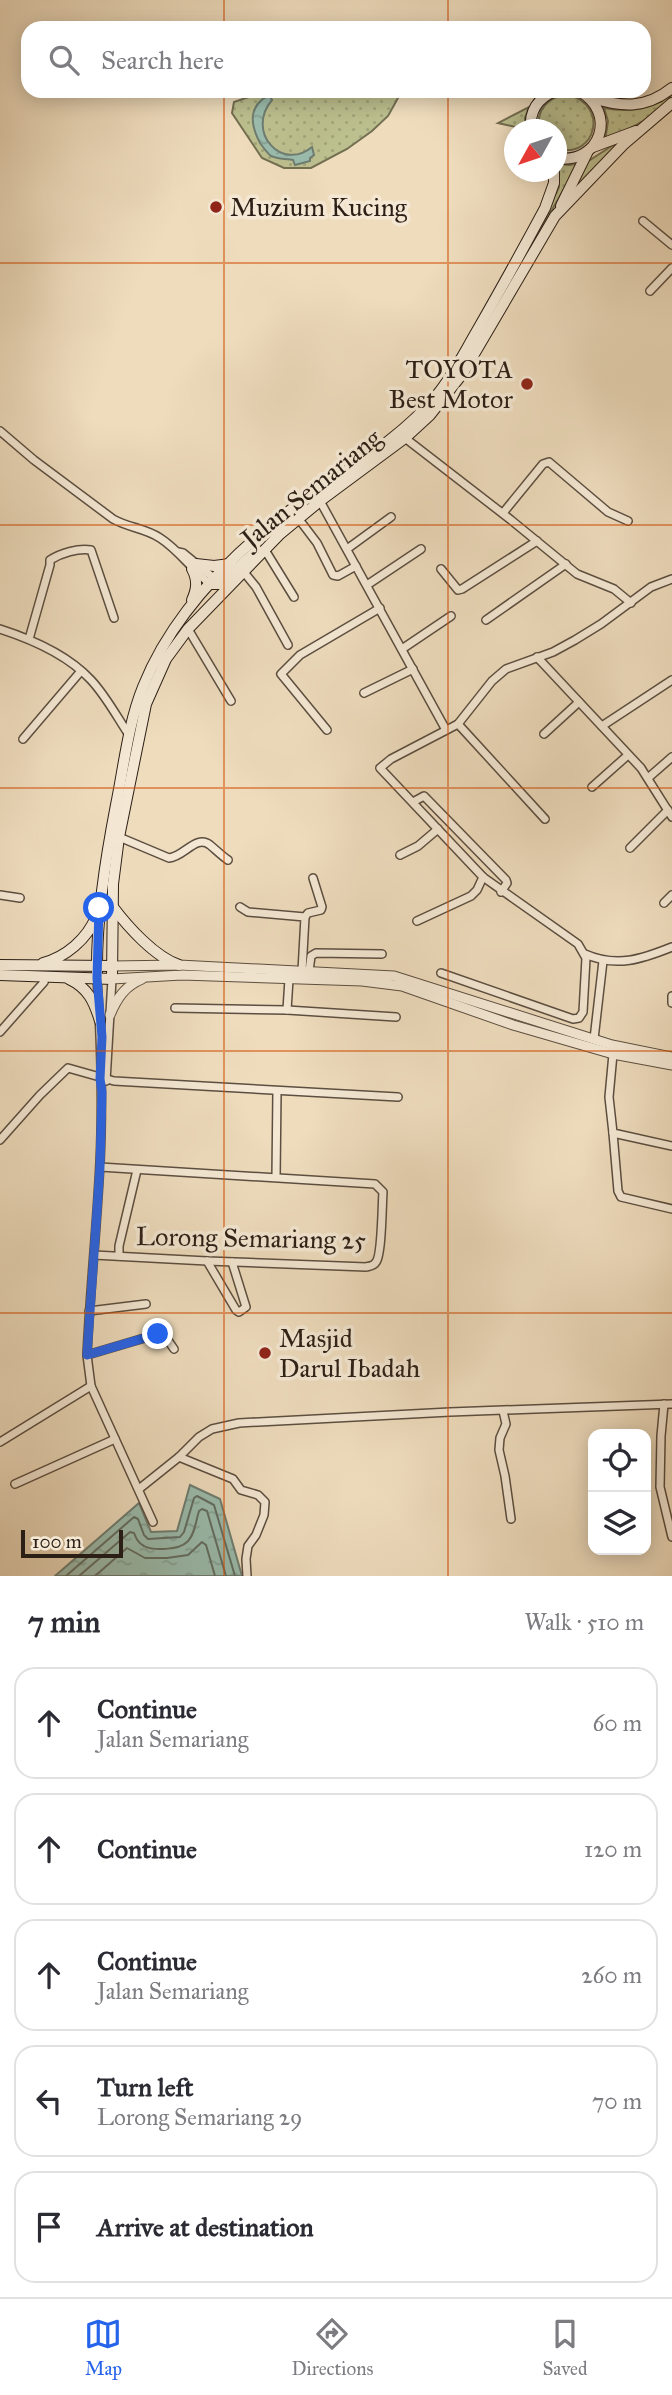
<!DOCTYPE html>
<meta charset="utf-8">
<style>
:root{--surface:#fff;--page:#f7f7f7;--text:#2b2b33;--muted:#7c7c81;--line:#e1e1e2;--accent:#2563eb}
body{margin:0;font-family:"IM FELL Great Primer",serif;background:var(--page);color:var(--text)}
.controls{position:absolute;right:21px;bottom:21px;display:grid;overflow:hidden;border-radius:14px;box-shadow:0 4px 18px #0003}
.controls button{width:63px;height:63px;display:grid;place-items:center;padding:0;border:0;border-bottom:2px solid var(--line);background:var(--surface);color:var(--text);font:35px sans-serif}
.compass{position:absolute;left:504px;top:119px;width:63px;height:63px;border-radius:50%;background:var(--surface);box-shadow:0 4px 18px #0003;rotate:230deg}
.scale{position:absolute;left:21px;bottom:18px;width:102px;box-sizing:border-box;padding-left:7px;border:4px solid #2c1f16;border-top:0;font-size:19px;line-height:24px;white-space:nowrap;color:#2c1f16;-webkit-text-stroke:5px #f4e8d4;paint-order:stroke}
.stop{position:absolute;width:21px;height:21px;margin:-16px;border:5px solid #2563eb;border-radius:50%;background:#fff}
.stop.end{background:#2563eb;border-color:#fff;box-shadow:0 2px 7px #0008}
.list{margin:0;padding:0;list-style:none}
h2{display:flex;justify-content:space-between;align-items:center;height:91px;margin:0;padding:0 28px;font-size:30px}
h2 small{font-size:23px;font-weight:400;color:var(--muted)}
.list li{display:grid;grid-template-columns:46px 1fr auto;gap:21px;align-items:center;box-sizing:border-box;height:112px;margin:0 14px 14px;padding:0 14px;border:2px solid var(--line);border-radius:21px}
.list b{display:block;font-size:26px;white-space:nowrap}
.list p{margin:0;font-size:23px;white-space:nowrap;color:var(--muted)}
.list em{font-size:23px;font-style:normal;color:var(--muted)}
.icon{flex:none;width:38px;height:38px;fill:none;stroke:currentColor;stroke-width:2;stroke-linecap:round;stroke-linejoin:round}
.map{position:relative;flex:none;width:672px;height:1576px;overflow:hidden}
.search{position:absolute;background:var(--surface);box-shadow:0 4px 18px #0003;left:21px;right:21px;top:21px;height:77px;display:flex;align-items:center;gap:18px;box-sizing:border-box;padding:0 24px;border-radius:21px;color:var(--muted);font-size:26px}
.sheet{height:721px;background:var(--surface)}
nav{display:flex;justify-content:space-around;align-items:center;box-sizing:border-box;height:98px;border-top:2px solid var(--line);background:var(--surface);font-size:19px;color:var(--muted)}
nav a{display:grid;justify-items:center;gap:4px}
nav .on{color:var(--accent)}
.map>svg:first-child{display:block}
.green{fill:url(#green-dots);stroke:#746f52;stroke-width:2}
.water{fill:url(#water-ripples);stroke:#6e7d71;stroke-width:2}
.lines{fill:none;stroke-linecap:round;stroke-linejoin:round}
.shore{stroke:#636e62;stroke-width:2}
.minor-casing{stroke:#5c4e40;stroke-width:10}
.tertiary-casing{stroke:#5c4e40;stroke-width:11}
.secondary-casing{stroke:#2c1f16;stroke-width:12}
.minor{stroke:#f4e8d4;stroke-width:7}
.tertiary{stroke:#f4e8d4;stroke-width:9}
.secondary{stroke:#f4e8d4;stroke-width:10}
.route{stroke:#2563eb;stroke-width:9}
.grid{fill:none;stroke:#d5530d;stroke-width:2;stroke-opacity:0.55}
.poi-dot{fill:#8f2418;stroke:#f4e8d4;stroke-width:2.5}
.labels{text-anchor:middle;dominant-baseline:central;stroke-width:7;stroke-linejoin:round;paint-order:stroke}
.poi-label{font-size:26px;fill:#2c1f16;stroke:#f4e8d4;text-anchor:start}
.street-label{font-size:26px;fill:#2c1f16;stroke:#f4e8d4}
</style>
<div class="map">
<svg width="672" height="1576" viewBox="0 0 672 1576">
<defs>
<pattern id="green-dots" width="8" height="8" patternUnits="userSpaceOnUse" patternTransform="scale(1.75)"><rect width="8" height="8" fill="#bcbf8e"/><path d="M2 2h.1M6 6h.1" fill="none" stroke="#a2a47a" stroke-width="1.8" stroke-linecap="round"/></pattern>
<pattern id="water-ripples" width="26" height="14" patternUnits="userSpaceOnUse" patternTransform="scale(1.75)"><rect width="26" height="14" fill="#9abcad"/><path d="M2 4q2-2 4 0t4 0M15 11q2-2 4 0t4 0" fill="none" stroke="#85a194"/></pattern>
</defs>
<rect width="100%" height="100%" fill="#eedcbd"/>
<filter id="stains"><feTurbulence type="fractalNoise" baseFrequency=".00286" numOctaves="4"/><feColorMatrix values="0 0 0 0 .2 0 0 0 0 .09 0 0 0 0 .02 0 0 0 .5 -.17"/></filter>
<radialGradient id="worn" r=".72"><stop offset=".6" stop-color="#630" stop-opacity="0"/><stop offset="1" stop-color="#630" stop-opacity=".3"/></radialGradient>
<!-- green -->
<g class="green">
<path d="M 266,91 L 395,91 L 398,98 L 388,116 L 372,131 L 347,149 L 311,168 L 284,168 L 262,158 L 232,113 L 234,102 Z"/>
<path d="M 672,94 C 658,118 629,128 605,141 L 608,121 L 604,108 C 629,113 651,110 672,94 Z"/>
<path d="M 568,95 C 609,104 597,159 557,149 L 556,130 L 539,129 C 536,110 548,96 568,95 Z"/>
<path d="M 529,107 L 525,118 L 525,129 L 498,123 Z"/>
<path d="M 624,138 L 568,197 L 587,162 Z"/>
<path d="M 579,163 L 531,246 L 559,187 L 558,164 L 570,165 Z"/>
</g>
<!-- water -->
<g class="water">
<path d="M 269,95 L 272,100 C 245,132 282,172 312,147 L 314,155 L 310,158 L 310,161 L 295,165 L 293,160 C 286,159 278,159 271,156 C 267,153 263,147 260,143 C 250,124 248,106 269,95 Z"/>
<path d="M 190,1485 L 220,1499 L 242,1576 L 55,1576 L 139,1503 L 151,1532 L 177,1531 Z"/>
</g>
<g class="lines">
<!-- shore -->
<g class="shore">
<path d="M 66,1576 L 134,1517 L 138,1519 L 144,1535 L 148,1539 L 180,1537 L 184,1532 L 194,1498 L 197,1496 L 214,1505 L 235,1576"/>
<path d="M 79,1576 L 130,1532 L 134,1533 C 136,1538 138,1543 144,1546 C 153,1551 179,1550 187,1542 C 195,1535 196,1520 199,1511 L 202,1509 L 207,1511 L 226,1576"/>
<path d="M 95,1576 L 127,1548 L 145,1558 L 167,1558 L 188,1555 L 202,1542 L 206,1545 L 215,1576"/>
</g>
<!-- minor casing -->
<g class="minor-casing">
<g id="minor">
<path d="M 643,221 L 672,245"/>
<path d="M 650,291 L 672,268"/>
<path d="M 0,431 L 34,460 L 113,519 C 129,528 145,528 160,538 C 179,550 192,570 210,584"/>
<path d="M 405,438 L 511,520 L 577,574 L 614,589 L 631,603"/>
<path d="M 320,501 L 446,730"/>
<path d="M 503,513 L 543,464 L 549,462 L 608,512 L 628,521"/>
<path d="M 298,518 L 317,543 L 333,575 L 338,576 L 356,566"/>
<path d="M 347,549 L 391,517"/>
<path d="M 265,550 L 294,597"/>
<path d="M 178,552 L 183,553 L 215,579"/>
<path d="M 441,569 L 458,590 L 462,589 L 537,541"/>
<path d="M 243,571 L 256,587 L 288,645"/>
<path d="M 367,585 L 421,549"/>
<path d="M 486,620 L 566,564"/>
<path d="M 0,629 C 31,639 68,655 91,680 C 106,696 117,717 129,735"/>
<path d="M 188,629 L 231,701"/>
<path d="M 29,639 L 50,565 L 50,560 C 61,553 78,548 91,550 L 114,618"/>
<path d="M 402,649 L 451,616"/>
<path d="M 537,657 L 641,768 L 672,817"/>
<path d="M 364,693 L 413,669"/>
<path d="M 458,724 L 545,819"/>
<path d="M 602,726 L 672,680"/>
<path d="M 327,730 L 281,674 L 300,655 L 380,608"/>
<path d="M 544,734 L 579,702"/>
<path d="M 23,739 L 81,671"/>
<path d="M 648,778 L 672,757"/>
<path d="M 592,787 L 628,755"/>
<path d="M 413,802 L 424,796 L 506,880 L 507,883 L 501,892"/>
<path d="M 119,837 L 169,858 C 184,857 196,834 210,845 C 216,850 222,856 228,860"/>
<path d="M 630,848 L 668,810"/>
<path d="M 400,855 L 418,846 L 438,829"/>
<path d="M 0,895 L 20,898"/>
<path d="M 664,903 L 672,895"/>
<path d="M 240,907 L 248,912 L 305,917 L 302,971"/>
<path d="M 305,917 L 308,913 L 321,910 L 322,907 L 313,878"/>
<path d="M 417,921 L 471,896 L 477,890 L 483,877"/>
<path d="M 585,954 C 617,968 642,959 672,947"/>
<path d="M 309,971 L 311,956 L 316,953 L 382,954"/>
<path d="M 441,973 L 573,1019 L 579,1018 L 583,1012 L 586,958 L 578,944 L 483,877 L 380,768 L 391,759 L 458,724 L 492,681 L 506,669 L 553,652 L 575,640 L 601,624 L 651,587 L 672,579"/>
<path d="M 97,978 C 101,1040 103,1100 100,1162 C 97,1226 90,1291 87,1355 L 91,1386 L 153,1522"/>
<path d="M 672,996 L 672,1003"/>
<path d="M 175,1008 L 287,1010 L 396,1017"/>
<path d="M 287,1010 L 289,979"/>
<path d="M 0,1032 L 44,982"/>
<path d="M 594,1039 L 603,961"/>
<path d="M 613,1054 L 609,1097 L 613,1133 L 672,1146"/>
<path d="M 106,1081 L 112,979"/>
<path d="M 613,1133 L 618,1191 L 621,1197 L 672,1209"/>
<path d="M 0,1140 L 40,1095 L 68,1068 L 114,1081 L 398,1097"/>
<path d="M 276,1177 L 277,1091"/>
<path d="M 94,1255 L 207,1261 L 366,1267 C 370,1266 374,1266 376,1262 C 382,1255 382,1204 383,1192 L 375,1184 L 100,1167"/>
<path d="M 119,1256 L 119,1246 L 137,1170"/>
<path d="M 207,1261 L 236,1310 L 239,1312 L 246,1307 L 232,1262"/>
<path d="M 89,1311 L 146,1304"/>
<path d="M 87,1355 L 158,1334 L 165,1336 L 174,1349"/>
<path d="M 664,1404 L 661,1436 L 660,1487 L 672,1537"/>
<path d="M 503,1411 L 506,1424 L 500,1438 L 499,1450 L 505,1476 L 511,1519"/>
<path d="M 0,1442 L 91,1386"/>
<path d="M 179,1457 L 233,1479 L 241,1490 L 258,1495 L 265,1502 L 264,1515 L 256,1535 L 248,1546 L 246,1559 L 247,1576"/>
<path d="M 15,1484 L 115,1439"/>
<path d="M 139,1489 L 179,1457 L 199,1437 L 212,1429 L 239,1423 L 450,1412 L 672,1404"/>
</g>
</g>
<!-- tertiary casing -->
<g class="tertiary-casing">
<g id="tertiary">
<path d="M 112,966 L 179,965 L 394,976 L 612,1045 L 672,1057"/>
<path d="M 112,979 L 182,975 L 362,981 L 402,986 L 513,1025 L 613,1054 L 672,1065"/>
<path d="M 110,1015 C 117,998 125,986 142,979"/>
</g>
</g>
<!-- secondary casing -->
<g class="secondary-casing">
<g id="secondary">
<path d="M 589,97 C 621,107 645,110 672,88"/>
<path d="M 531,130 C 529,111 538,98 555,91"/>
<path d="M 593,147 L 636,131"/>
<path d="M 556,158 C 601,165 618,112 579,91"/>
<path d="M 561,206 L 587,153"/>
<path d="M 196,564 L 214,566 L 230,564"/>
<path d="M 192,569 C 198,580 197,589 192,600"/>
<path d="M 210,584 L 220,584 L 253,554"/>
<path d="M 113,907 C 128,927 155,957 179,965"/>
<path d="M 43,963 C 66,957 87,939 96,917"/>
<path d="M 0,965 L 112,966"/>
<path d="M 0,975 L 112,979 L 113,884 L 119,837 L 146,704 L 166,659 L 188,629 L 279,535 L 320,501 L 405,438 L 430,415 L 463,373 L 555,216 L 623,145 L 672,103"/>
<path d="M 97,978 C 96,920 105,862 116,805 C 124,766 128,724 143,687 C 168,624 218,569 270,526 C 321,483 394,448 436,396 C 453,376 465,351 478,329 C 501,289 523,249 545,208 L 554,183 L 554,172"/>
<path d="M 69,979 C 88,988 94,1001 100,1021"/>
</g>
</g>
<!-- minor -->
<use href="#minor" class="minor"/>
<!-- tertiary -->
<use href="#tertiary" class="tertiary"/>
<!-- secondary -->
<use href="#secondary" class="secondary"/>
</g>
<g class="lines">
<!-- route -->
<path class="route" d="M 99,908 L 97,978 L 102,1037 L 100,1079 L 102,1092 L 100,1167 L 87,1355 L 158,1334"/>
</g>
<!-- grid -->
<path class="grid" d="M 224,0 L 224,28M 448,0 L 448,28M 224,91 L 224,1576M 448,91 L 448,1576M 0,263 L 672,263M 0,525 L 672,525M 0,788 L 672,788M 0,1051 L 672,1051M 0,1313 L 672,1313"/>
<!-- markers -->
<g class="poi-dot">
<circle cx="216" cy="207" r="7"/>
<circle cx="527" cy="384" r="7"/>
<circle cx="265" cy="1353" r="7"/>
</g>
<g class="labels">
<!-- poi labels -->
<g class="poi-label">
<text x="230" y="207">Muzium Kucing</text>
<text x="513" y="369" text-anchor="end">TOYOTA<tspan x="513" dy="30">Best Motor</tspan></text>
<text x="279" y="1338">Masjid<tspan x="279" dy="30">Darul Ibadah</tspan></text>
</g>
<!-- street labels -->
<g class="street-label">
<text transform="translate(311 488) rotate(-39)">Jalan Semariang</text>
<text transform="translate(251 1238) rotate(1)">Lorong Semariang 25</text>
</g>
</g>
<rect width="100%" height="100%" filter="url(#stains)"/>
<rect width="100%" height="100%" fill="url(#worn)"/>
</svg>
<div class="controls">
<button><svg class="icon" aria-label="locate" viewBox="0 0 24 24"><circle cx="12" cy="12" r="6"/><path d="M12 2v4M12 18v4M2 12h4M18 12h4"/></svg></button>
<button><svg class="icon" aria-label="layers" viewBox="0 0 24 24"><path d="M12 4l9 5-9 5-9-5zM3 14l9 5 9-5"/></svg></button>
</div>
<svg class="compass" viewBox="-18 -18 36 36"><path d="M0-13l5 13h-10z" fill="#e53935"/><path d="M0 13l5-13h-10z" fill="#7c7c81"/></svg>
<div class="scale">100 m</div>
<div class="stop" style="left:99px;top:908px"></div>
<div class="stop end" style="left:158px;top:1334px"></div>
<div class="search"><svg class="icon" aria-label="search" viewBox="0 0 24 24"><circle cx="10" cy="10" r="6"/><path d="M15 15l6 6"/></svg>Search here</div>
</div>
<section class="sheet">
<h2>7 min<small>Walk · 510 m</small></h2>
<ul class="list">
<li><svg class="icon" aria-label="ahead" viewBox="0 0 24 24"><path d="M12 20V5M6 11l6-6 6 6"/></svg><div><b>Continue</b><p>Jalan Semariang</p></div><em>60 m</em></li>
<li><svg class="icon" aria-label="ahead" viewBox="0 0 24 24"><path d="M12 20V5M6 11l6-6 6 6"/></svg><div><b>Continue</b></div><em>120 m</em></li>
<li><svg class="icon" aria-label="ahead" viewBox="0 0 24 24"><path d="M12 20V5M6 11l6-6 6 6"/></svg><div><b>Continue</b><p>Jalan Semariang</p></div><em>260 m</em></li>
<li><svg class="icon" aria-label="left" viewBox="0 0 24 24"><path d="M17 20v-9H6M10 6l-5 5 5 5"/></svg><div><b>Turn left</b><p>Lorong Semariang 29</p></div><em>70 m</em></li>
<li><svg class="icon" aria-label="arrive" viewBox="0 0 24 24"><path d="M6 21V4h12l-3 4 3 4H6"/></svg><div><b>Arrive at destination</b></div></li>
</ul>
</section>
<nav>
<a class="on"><svg class="icon" aria-label="map" viewBox="0 0 24 24"><path d="M3 6l6-2 6 2 6-2v14l-6 2-6-2-6 2zM9 4v14M15 6v14"/></svg>Map</a>
<a><svg class="icon" aria-label="directions" viewBox="0 0 24 24"><path d="M12 3l9 9-9 9-9-9zM9 14v-3h6M13 9l2 2-2 2"/></svg>Directions</a>
<a><svg class="icon" aria-label="saved" viewBox="0 0 24 24"><path d="M7 4h10v16l-5-4-5 4z"/></svg>Saved</a>
</nav>
